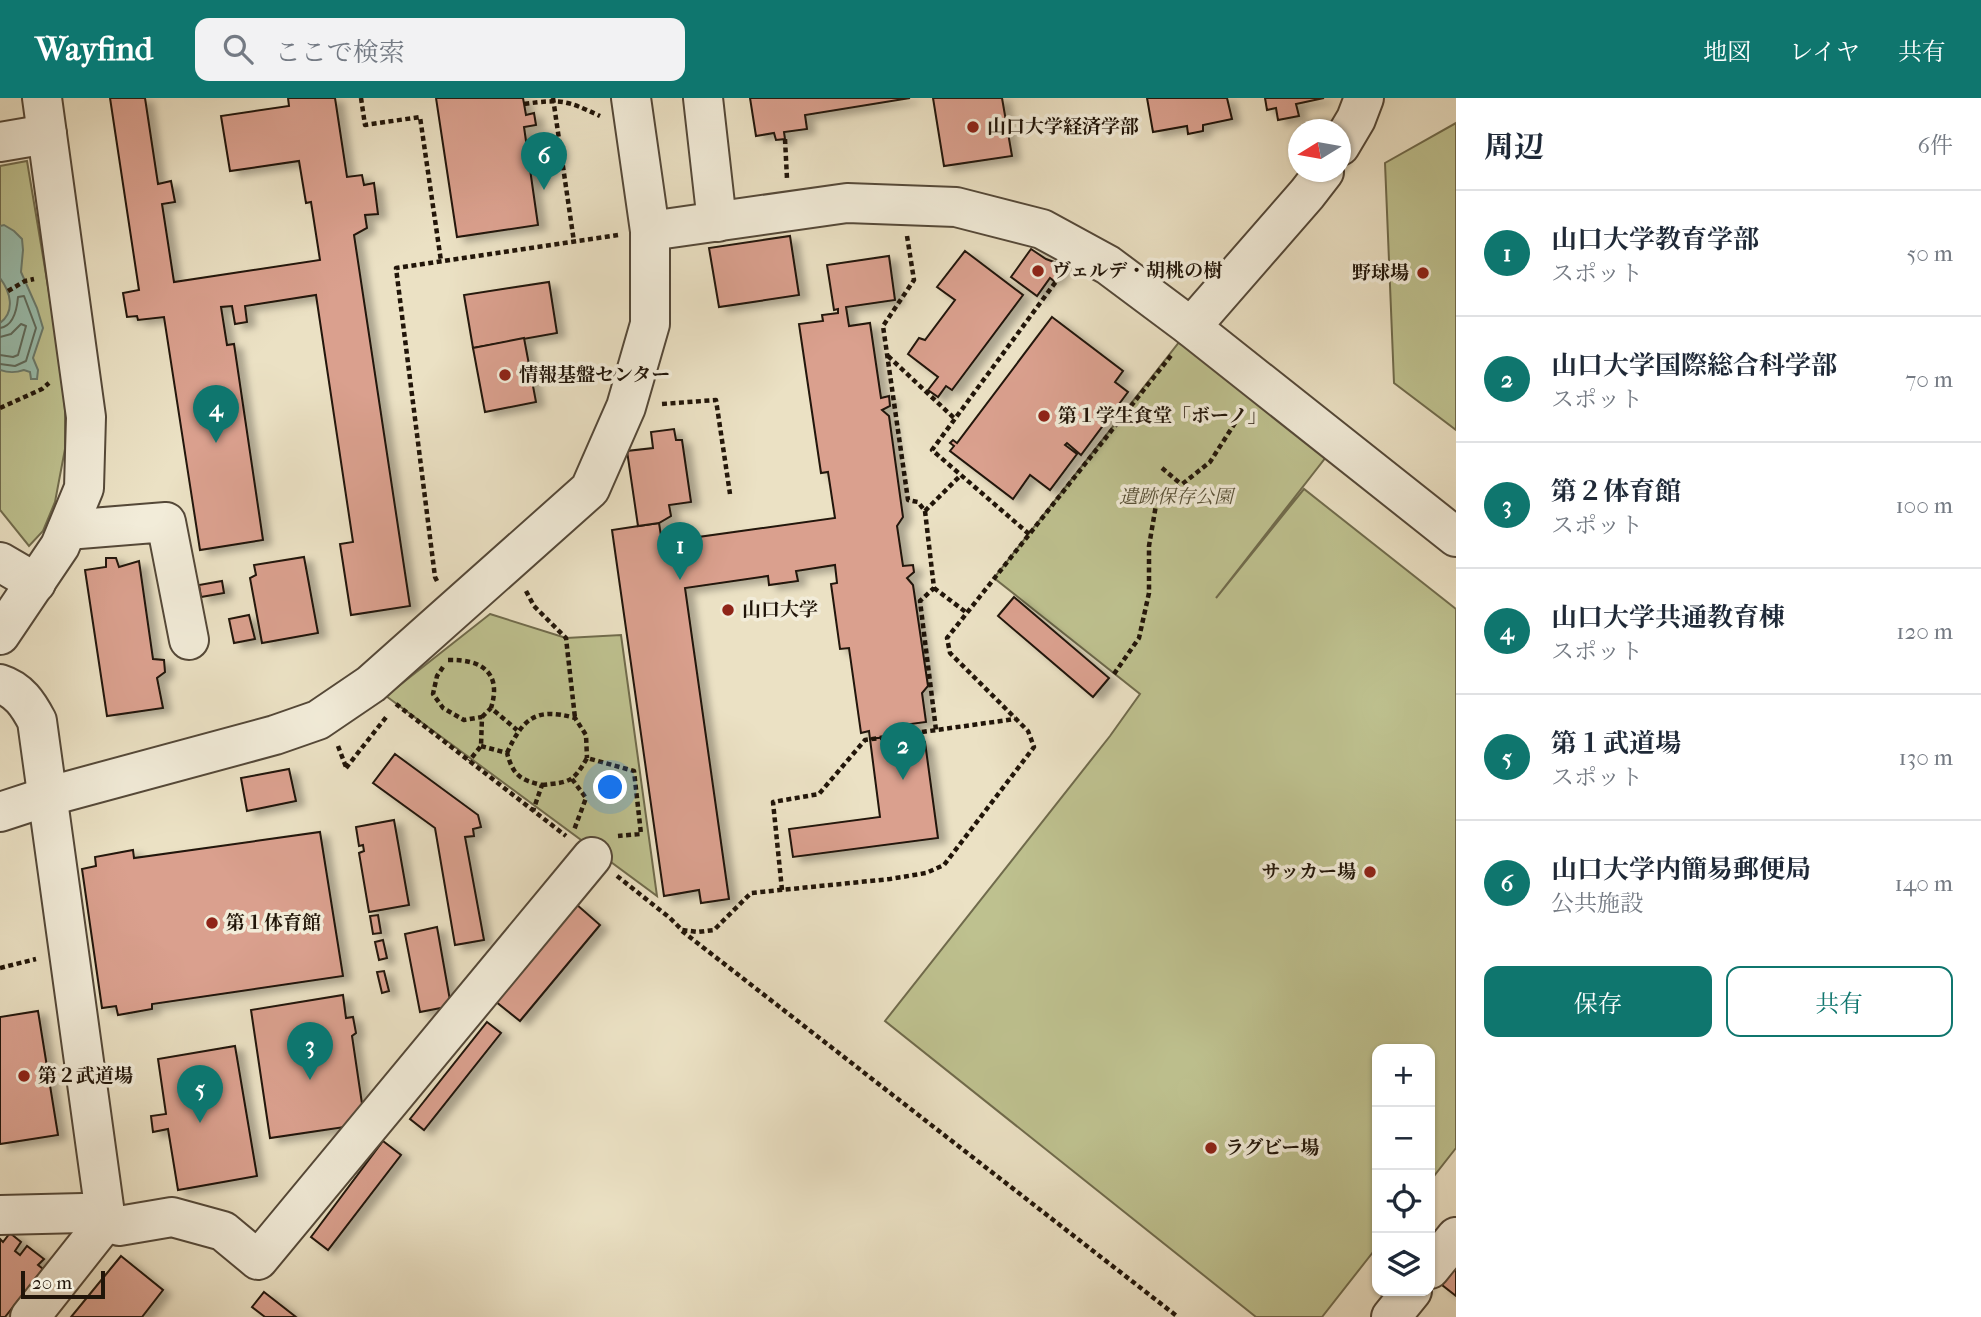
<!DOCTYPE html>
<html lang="ja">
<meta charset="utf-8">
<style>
:root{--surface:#fff;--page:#f2f2f3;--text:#1f2937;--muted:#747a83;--line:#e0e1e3;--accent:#0f766e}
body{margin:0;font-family:"IM FELL French Canon","Noto Serif JP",serif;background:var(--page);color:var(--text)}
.controls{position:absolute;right:21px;bottom:21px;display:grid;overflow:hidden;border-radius:14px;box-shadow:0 2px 5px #0004}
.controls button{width:63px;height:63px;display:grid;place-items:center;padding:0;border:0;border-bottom:2px solid var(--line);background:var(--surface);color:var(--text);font:35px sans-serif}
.compass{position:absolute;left:1288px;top:21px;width:63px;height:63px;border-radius:50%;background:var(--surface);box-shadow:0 2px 5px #0004;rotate:259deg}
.scale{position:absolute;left:21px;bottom:18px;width:84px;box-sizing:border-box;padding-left:7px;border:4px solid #211509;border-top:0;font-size:19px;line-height:24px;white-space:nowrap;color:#211509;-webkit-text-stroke:5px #f2ecd9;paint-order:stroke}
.you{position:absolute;left:611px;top:690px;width:24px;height:24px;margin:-18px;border:5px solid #fff;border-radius:50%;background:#1a73e8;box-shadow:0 0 0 10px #1a73e833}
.badge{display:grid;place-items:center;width:46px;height:46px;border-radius:50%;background:var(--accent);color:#fff;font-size:23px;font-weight:700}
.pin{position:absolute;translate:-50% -58px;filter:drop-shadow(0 2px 4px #0008)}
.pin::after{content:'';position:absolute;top:37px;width:24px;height:21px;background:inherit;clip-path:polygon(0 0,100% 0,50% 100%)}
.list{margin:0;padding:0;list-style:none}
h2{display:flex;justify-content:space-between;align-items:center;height:91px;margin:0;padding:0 28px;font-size:30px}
h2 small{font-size:23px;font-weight:400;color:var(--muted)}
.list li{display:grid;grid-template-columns:46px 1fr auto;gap:21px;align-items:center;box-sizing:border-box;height:126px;padding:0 28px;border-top:2px solid var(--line)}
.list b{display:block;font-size:26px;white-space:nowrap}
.list p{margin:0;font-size:23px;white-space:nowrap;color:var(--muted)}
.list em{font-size:23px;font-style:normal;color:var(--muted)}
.actions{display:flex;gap:14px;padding:21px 28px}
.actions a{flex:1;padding:16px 0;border:2px solid var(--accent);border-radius:14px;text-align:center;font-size:24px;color:var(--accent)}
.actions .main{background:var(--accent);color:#fff}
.icon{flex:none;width:38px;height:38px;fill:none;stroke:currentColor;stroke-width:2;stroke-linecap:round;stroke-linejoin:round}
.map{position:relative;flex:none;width:1456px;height:1219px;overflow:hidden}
header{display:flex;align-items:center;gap:42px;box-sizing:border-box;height:98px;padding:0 35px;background:var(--accent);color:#fff}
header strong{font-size:33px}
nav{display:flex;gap:38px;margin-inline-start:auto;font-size:24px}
.search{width:490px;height:63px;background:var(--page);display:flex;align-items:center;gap:18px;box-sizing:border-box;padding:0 24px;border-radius:14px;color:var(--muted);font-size:26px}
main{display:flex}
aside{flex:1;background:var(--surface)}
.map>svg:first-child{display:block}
.green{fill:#bec18f;stroke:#706b4c;stroke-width:2}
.water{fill:#99beae;stroke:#697a6c;stroke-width:2}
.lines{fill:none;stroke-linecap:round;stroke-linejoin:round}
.shore{stroke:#5d6a5c;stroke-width:2}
.building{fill:#daa08e;stroke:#211509;stroke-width:2;filter:url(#shadow)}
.minor-casing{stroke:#544838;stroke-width:42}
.path{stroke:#211509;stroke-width:4.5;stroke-dasharray:5 3.5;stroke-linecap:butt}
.minor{stroke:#f2ecd9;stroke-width:38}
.poi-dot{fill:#8f2418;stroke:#f2ecd9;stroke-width:2.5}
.labels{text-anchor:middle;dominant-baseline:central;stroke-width:7;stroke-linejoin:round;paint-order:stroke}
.poi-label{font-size:19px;font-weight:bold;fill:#211509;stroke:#f2ecd9;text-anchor:start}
.park-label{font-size:19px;font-style:italic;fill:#585138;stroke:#f2ecd9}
</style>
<header>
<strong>Wayfind</strong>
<div class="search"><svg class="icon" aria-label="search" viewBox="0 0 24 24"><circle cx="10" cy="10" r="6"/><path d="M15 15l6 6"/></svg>ここで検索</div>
<nav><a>地図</a><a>レイヤ</a><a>共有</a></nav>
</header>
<main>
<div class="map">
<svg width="1456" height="1219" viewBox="0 0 1456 1219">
<defs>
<filter id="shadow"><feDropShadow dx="8" dy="4.5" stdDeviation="3.5" flood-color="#0004"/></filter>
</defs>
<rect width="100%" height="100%" fill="#ebe1c4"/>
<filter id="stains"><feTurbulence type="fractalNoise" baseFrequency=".00286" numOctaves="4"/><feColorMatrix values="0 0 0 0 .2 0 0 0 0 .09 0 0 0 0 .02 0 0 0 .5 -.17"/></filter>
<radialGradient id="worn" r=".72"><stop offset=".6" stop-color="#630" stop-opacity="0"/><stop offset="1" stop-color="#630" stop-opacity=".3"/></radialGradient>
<!-- green -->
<g class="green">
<path d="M 1456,25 L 1456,332 L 1394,285 L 1385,65 Z"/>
<path d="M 27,63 L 62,272 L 65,312 L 65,351 L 55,404 L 43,433 L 29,448 L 0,412 L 0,68 Z"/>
<path d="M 1191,229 L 1337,345 L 1216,500 L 1304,391 L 1456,511 L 1456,1050 L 1430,1083 L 1430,951 L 1377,951 L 1377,1149 L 1322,1219 L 1256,1219 L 885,923 L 1110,638 L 1140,596 L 994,480 Z"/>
<path d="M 490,516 L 566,540 L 621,537 L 657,798 L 386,598 Z"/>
</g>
<!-- water -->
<path class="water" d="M 4,127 L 14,133 L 22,141 L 23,152 L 21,174 L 37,210 L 43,230 L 33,260 L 38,272 L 37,281 L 31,281 L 30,274 L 24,272 C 15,275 9,275 0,272 L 0,225 C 16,213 10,193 0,180 L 0,128 Z"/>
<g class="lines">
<!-- shore -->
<g class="shore">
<path d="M 0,230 C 14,228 17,211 18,199 L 24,198 L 36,230 L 26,263 L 15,268 L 0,266"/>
<path d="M 0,239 L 11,236 L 21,226 L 26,228 L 18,257 L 13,259 L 0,257"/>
</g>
</g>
<!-- building -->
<g class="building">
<path d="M 110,0 L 145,0 L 158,86 L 171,83 L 175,104 L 162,106 L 174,184 L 320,162 L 311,104 L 306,105 L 299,63 L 230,73 L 221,18 L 289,8 L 288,0 L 335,0 L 347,79 L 362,77 L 364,87 L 374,85 L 378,116 L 365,117 L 367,130 L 354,137 L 410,508 L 351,517 L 340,446 L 353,444 L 316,197 L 245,208 L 247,224 L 235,226 L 232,208 L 221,209 L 227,247 L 234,246 L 263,442 L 200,452 L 164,219 L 138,222 L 137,218 L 127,219 L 123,195 L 139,192 Z"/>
<path d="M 436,0 L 523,0 L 526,17 L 534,15 L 536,27 L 524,29 L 538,127 L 457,139 Z"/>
<path d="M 750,0 L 910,0 L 805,17 L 807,31 L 784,34 L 785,41 L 776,42 L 774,35 L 756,38 Z"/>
<path d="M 933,0 L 1002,0 L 1012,58 L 944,68 Z"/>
<path d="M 1147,0 L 1227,0 L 1232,21 L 1203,27 L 1203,33 L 1188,36 L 1187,28 L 1153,34 Z"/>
<path d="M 1265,0 L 1324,0 L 1296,6 L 1299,18 L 1278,22 L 1276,10 L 1267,12 Z"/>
<path d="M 790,138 L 799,197 L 719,209 L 709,150 Z"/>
<path d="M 1031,151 L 1046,161 L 1065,168 L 1054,183 L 1050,180 L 1037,198 L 1011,179 Z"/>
<path d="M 965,153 L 1023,197 L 952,292 L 946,288 L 938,299 L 928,292 L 938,279 L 908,256 L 919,240 L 925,242 L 955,202 L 937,189 Z"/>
<path d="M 889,158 L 895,202 L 846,209 L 849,228 L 870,225 L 881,300 L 889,298 L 890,308 L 882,312 L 889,318 L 903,419 L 897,428 L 903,468 L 913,467 L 914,474 L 907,480 L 913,487 L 928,588 L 922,595 L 926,624 L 910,626 L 911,636 L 870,641 L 869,633 L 861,635 L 849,550 L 840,551 L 831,486 L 837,485 L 835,467 L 796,473 L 798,483 L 769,487 L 768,478 L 685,490 L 729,801 L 701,805 L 699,792 L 664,798 L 612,432 L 659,425 L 662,444 L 835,420 L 828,374 L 821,375 L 799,226 L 823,223 L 822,217 L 838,215 L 838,211 L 834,212 L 827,167 Z"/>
<path d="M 549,184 L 557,235 L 473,250 L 464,197 Z"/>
<path d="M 1052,219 L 1123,273 L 1115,284 L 1128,294 L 1081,357 L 1067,345 L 1065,347 L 1077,356 L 1050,392 L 1030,377 L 1013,401 L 950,353 L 954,348 L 950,345 L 953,342 L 957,345 Z"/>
<path d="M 524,240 L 536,304 L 485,314 L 473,250 Z"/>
<path d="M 674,331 L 676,342 L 682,342 L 691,404 L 669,407 L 671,418 L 659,425 L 638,428 L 627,353 L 653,350 L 651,334 Z"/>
<path d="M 304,459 L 318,535 L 262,545 L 250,480 L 256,477 L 254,467 Z"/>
<path d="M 106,460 L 116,460 L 119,469 L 139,463 L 153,561 L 164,562 L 165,574 L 157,580 L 163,610 L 107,618 L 85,472 L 106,469 Z"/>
<path d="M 222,483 L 224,495 L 201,499 L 199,487 Z"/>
<path d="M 1014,499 L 1109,580 L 1093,599 L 998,518 Z"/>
<path d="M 249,517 L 255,541 L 234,545 L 229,521 Z"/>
<path d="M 911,636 L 912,645 L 925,644 L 938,740 L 793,759 L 789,731 L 880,719 L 870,641 Z"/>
<path d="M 395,656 L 478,717 L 481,729 L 473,731 L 474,738 L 465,739 L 484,842 L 455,847 L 435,730 L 373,685 Z"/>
<path d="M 289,671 L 296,703 L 247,713 L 241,680 Z"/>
<path d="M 394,722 L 409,807 L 369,814 L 359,755 L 364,753 L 363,747 L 359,748 L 356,729 Z"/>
<path d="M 320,734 L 343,878 L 152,906 L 152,911 L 118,917 L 116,908 L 102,910 L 82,771 L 96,768 L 95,759 L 133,752 L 134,760 Z"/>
<path d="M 576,806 L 600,827 L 520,923 L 495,903 Z"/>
<path d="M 378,817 L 381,835 L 373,836 L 370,818 Z"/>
<path d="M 437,829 L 451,908 L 420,914 L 405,836 Z"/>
<path d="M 383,842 L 387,860 L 379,862 L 375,844 Z"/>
<path d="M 384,873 L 389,893 L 382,895 L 377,874 Z"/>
<path d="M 343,897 L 346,920 L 353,919 L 356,935 L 352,938 L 365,1026 L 270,1040 L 251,912 Z"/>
<path d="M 38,913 L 58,1037 L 0,1046 L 0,919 Z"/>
<path d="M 487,924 L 501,935 L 424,1032 L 410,1021 Z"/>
<path d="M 235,948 L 257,1078 L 178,1092 L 168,1031 L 153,1034 L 151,1018 L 166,1016 L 158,961 Z"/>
<path d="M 383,1043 L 401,1057 L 328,1152 L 311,1139 Z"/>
<path d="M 10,1135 L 21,1144 L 15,1153 L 20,1157 L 27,1148 L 44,1161 L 38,1167 L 43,1171 L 5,1219 L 0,1219 L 0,1141 L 3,1144 Z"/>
<path d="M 121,1158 L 163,1192 L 142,1219 L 71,1219 Z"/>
<path d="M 1456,1169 L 1456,1198 L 1442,1187 Z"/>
<path d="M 264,1194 L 296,1219 L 265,1219 L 252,1209 Z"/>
</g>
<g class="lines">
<!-- minor casing -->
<g class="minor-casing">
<g id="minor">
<path d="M 703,0 L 717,124"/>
<path d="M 0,44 L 47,36"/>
<path d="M 1340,48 L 1356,21 L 1364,0"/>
<path d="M 650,133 L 847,105 L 956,109 L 1042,131 L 1108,167 L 1191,229 L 1456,439"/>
<path d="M 1191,229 L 1307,96 L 1324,74"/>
<path d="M 67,432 L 166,424 L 189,542"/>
<path d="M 0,464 L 36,485"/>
<path d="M 0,537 L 60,448 L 84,390 L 86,319 L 42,0"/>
<path d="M 0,586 C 19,592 28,606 37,623 L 106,1123 L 30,1219"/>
<path d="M 0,714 L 46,699 L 275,637 L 318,622 L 371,586 L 590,391 L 626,309 L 650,226 L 650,133 L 631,0"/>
<path d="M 0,1117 L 83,1115 L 119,1128 L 172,1119 L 223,1133 L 258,1162 L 592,759"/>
<path d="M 1430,1171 L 1456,1139"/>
<path d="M 1391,1219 L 1412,1193"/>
</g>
</g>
<!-- path -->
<g class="path">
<path d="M 361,0 L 365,27 L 420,19 L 441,163"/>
<path d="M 553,0 L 574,144"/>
<path d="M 524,6 C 561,1 566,2 600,18"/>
<path d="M 785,41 L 787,81"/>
<path d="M 907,138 L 914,182 L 883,228 L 908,402 L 918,404 L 925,413 L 934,490 L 920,503 L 936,632"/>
<path d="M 8,193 L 25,183 L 34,181"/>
<path d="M 888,258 L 954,320"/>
<path d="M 662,306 L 716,302 L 730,396"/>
<path d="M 0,310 L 42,291 L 49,285"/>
<path d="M 1162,370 L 1181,386"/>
<path d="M 925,413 L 961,377"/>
<path d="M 1029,436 L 932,352 L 1060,178"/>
<path d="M 437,483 L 435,479 L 396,170 L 618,137"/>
<path d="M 934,490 L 967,515"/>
<path d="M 526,493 L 534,508 L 566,540 L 575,620"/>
<path d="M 448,562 C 482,561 502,575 491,610"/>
<path d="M 443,569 L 437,578 L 433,596 L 443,610 L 464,622 L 482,619 L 481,648 L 469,663"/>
<path d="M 1114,576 L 1139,540 L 1149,495 L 1149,448 L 1156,407 L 1210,364 L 1244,311"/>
<path d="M 396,606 L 566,738"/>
<path d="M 482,619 L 491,610 L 517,632"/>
<path d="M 338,648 L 346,669"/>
<path d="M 481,648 L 507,655 C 513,677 520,682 542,687 L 533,713"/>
<path d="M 507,655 C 523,620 536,609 575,620 L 586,637 L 587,660"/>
<path d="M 346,670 L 387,618"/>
<path d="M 572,681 L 586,700 L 574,732"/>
<path d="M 542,687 C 569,684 573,685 587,660 L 634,673 L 641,736 L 618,738"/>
<path d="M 617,778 L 670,820 L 682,832 L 698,834 L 714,832 L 751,795 L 890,781 L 926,775 L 944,767 L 1034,649 L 1028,633 L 950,555 L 947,540 L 1173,255"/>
<path d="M 782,792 L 773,704 L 819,696 L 865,642 L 1015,621"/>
<path d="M 682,833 L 1178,1219"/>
<path d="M 0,870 L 36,861"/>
</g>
<!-- minor -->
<use href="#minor" class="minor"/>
</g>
<!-- markers -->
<g class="poi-dot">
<circle cx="973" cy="29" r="7"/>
<circle cx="1038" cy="173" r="7"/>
<circle cx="1423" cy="175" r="7"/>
<circle cx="505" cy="277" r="7"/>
<circle cx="1044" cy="318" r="7"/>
<circle cx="728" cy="512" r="7"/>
<circle cx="1370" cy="774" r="7"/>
<circle cx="212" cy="825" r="7"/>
<circle cx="24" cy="978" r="7"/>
<circle cx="1211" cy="1050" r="7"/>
</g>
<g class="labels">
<!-- poi labels -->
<g class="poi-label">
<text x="987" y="29">山口大学経済学部</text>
<text x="1052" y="173">ヴェルデ・胡桃の樹</text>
<text x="1409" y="175" text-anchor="end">野球場</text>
<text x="519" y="277">情報基盤センター</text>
<text x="1058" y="318">第１学生食堂「ボーノ」</text>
<text x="742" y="512">山口大学</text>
<text x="1356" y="774" text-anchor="end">サッカー場</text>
<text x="226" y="825">第１体育館</text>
<text x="38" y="978">第２武道場</text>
<text x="1225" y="1050">ラグビー場</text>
</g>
<!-- park labels -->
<g class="park-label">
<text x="1176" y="399">遺跡保存公園</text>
</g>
</g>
<rect width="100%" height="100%" filter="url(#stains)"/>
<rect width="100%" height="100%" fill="url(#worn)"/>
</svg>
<div class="controls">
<button>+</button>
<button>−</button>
<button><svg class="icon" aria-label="locate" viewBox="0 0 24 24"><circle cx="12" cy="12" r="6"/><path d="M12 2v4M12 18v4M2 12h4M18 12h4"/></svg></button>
<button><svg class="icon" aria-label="layers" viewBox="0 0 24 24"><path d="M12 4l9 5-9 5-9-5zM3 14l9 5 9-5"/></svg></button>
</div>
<svg class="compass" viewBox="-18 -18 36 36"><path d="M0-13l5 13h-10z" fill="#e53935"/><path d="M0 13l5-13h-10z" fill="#747a83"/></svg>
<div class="scale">20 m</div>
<div class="you"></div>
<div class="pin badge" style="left:680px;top:482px">1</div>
<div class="pin badge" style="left:903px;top:682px">2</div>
<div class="pin badge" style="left:310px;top:982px">3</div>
<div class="pin badge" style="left:216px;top:345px">4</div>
<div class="pin badge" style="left:200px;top:1025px">5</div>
<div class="pin badge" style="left:544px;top:92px">6</div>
</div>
<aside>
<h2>周辺<small>6件</small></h2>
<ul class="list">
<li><span class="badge">1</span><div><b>山口大学教育学部</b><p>スポット</p></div><em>50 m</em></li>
<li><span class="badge">2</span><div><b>山口大学国際総合科学部</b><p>スポット</p></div><em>70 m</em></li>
<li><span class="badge">3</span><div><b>第２体育館</b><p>スポット</p></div><em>100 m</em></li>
<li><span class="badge">4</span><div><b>山口大学共通教育棟</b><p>スポット</p></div><em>120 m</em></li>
<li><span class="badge">5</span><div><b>第１武道場</b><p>スポット</p></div><em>130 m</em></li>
<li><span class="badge">6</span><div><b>山口大学内簡易郵便局</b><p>公共施設</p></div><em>140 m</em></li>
</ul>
<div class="actions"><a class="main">保存</a><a>共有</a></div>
</aside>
</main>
